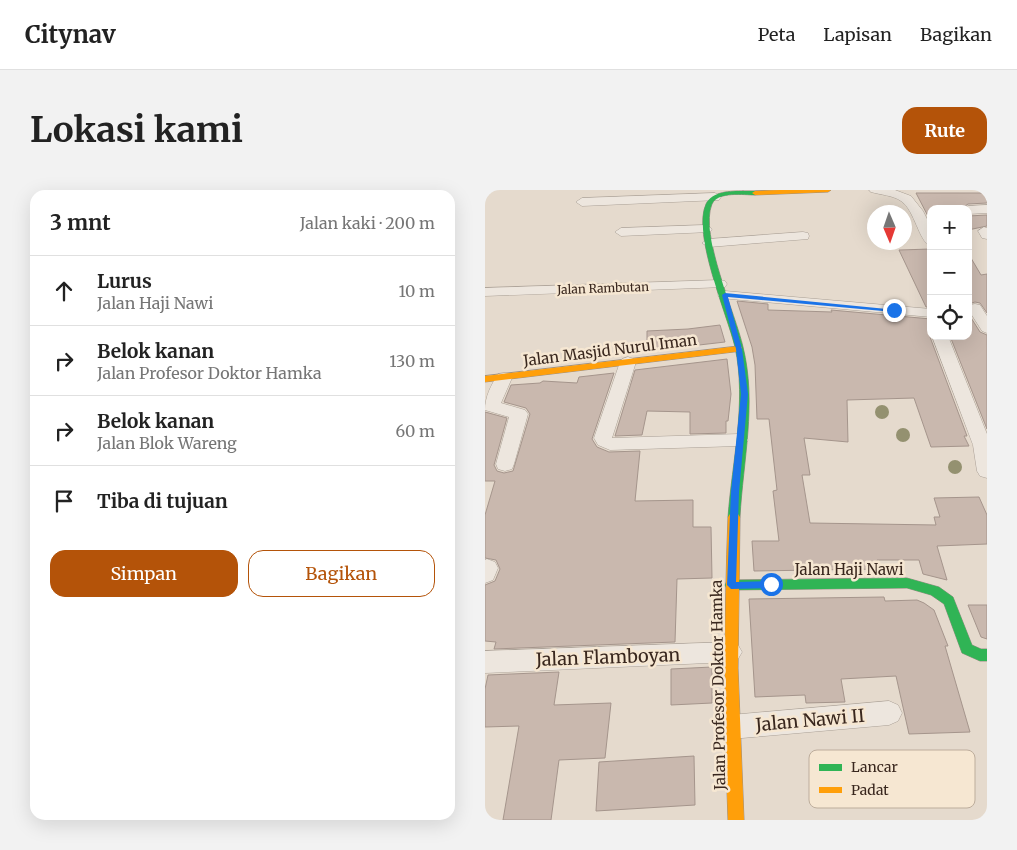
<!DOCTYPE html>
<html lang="id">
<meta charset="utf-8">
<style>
:root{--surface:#fff;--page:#f2f2f2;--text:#222;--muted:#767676;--line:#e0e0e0;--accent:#b45309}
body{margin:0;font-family:Merriweather,serif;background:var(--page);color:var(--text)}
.controls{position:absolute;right:15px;top:15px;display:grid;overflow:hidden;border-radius:10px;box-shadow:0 5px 20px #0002}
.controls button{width:45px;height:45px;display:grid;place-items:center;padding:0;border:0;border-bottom:1px solid var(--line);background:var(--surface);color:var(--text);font:25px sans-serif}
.compass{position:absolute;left:382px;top:15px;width:45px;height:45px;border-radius:50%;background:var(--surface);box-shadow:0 5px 20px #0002;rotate:178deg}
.stop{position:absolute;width:15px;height:15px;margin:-11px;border:4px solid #1a73e8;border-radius:50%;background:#fff}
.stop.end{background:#1a73e8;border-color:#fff;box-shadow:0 1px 5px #0008}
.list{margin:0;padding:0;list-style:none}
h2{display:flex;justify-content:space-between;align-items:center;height:65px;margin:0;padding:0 20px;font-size:21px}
h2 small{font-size:16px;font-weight:400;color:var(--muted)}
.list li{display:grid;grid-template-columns:32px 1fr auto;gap:15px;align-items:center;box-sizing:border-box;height:70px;padding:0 20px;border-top:1px solid var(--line)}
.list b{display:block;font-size:19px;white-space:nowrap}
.list p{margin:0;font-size:16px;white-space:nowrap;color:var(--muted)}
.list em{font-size:16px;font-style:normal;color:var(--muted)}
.actions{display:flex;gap:10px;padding:15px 20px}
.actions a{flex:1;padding:11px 0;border:1px solid var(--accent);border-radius:15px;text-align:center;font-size:18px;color:var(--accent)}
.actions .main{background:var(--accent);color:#fff}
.icon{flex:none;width:28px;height:28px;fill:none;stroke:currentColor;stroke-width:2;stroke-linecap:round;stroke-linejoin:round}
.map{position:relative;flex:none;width:502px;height:630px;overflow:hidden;border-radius:15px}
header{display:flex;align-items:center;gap:30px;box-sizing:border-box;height:70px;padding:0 25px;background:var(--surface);border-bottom:1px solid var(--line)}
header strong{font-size:24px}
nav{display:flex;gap:28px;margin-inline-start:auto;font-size:18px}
.intro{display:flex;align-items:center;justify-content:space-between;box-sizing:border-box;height:120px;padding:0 30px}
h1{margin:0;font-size:35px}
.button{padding:12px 22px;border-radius:15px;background:var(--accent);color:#fff;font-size:18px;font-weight:700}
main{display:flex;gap:30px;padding:0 30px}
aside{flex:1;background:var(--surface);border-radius:15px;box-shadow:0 5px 20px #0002}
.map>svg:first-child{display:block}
.building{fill:#c9b8ae;stroke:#a5958c}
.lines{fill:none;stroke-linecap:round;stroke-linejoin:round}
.street-casing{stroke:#aaa096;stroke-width:1}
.fast-casing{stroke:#9a8f86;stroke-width:1}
.slow-casing{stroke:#9a8f86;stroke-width:1}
.street{fill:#ede6de;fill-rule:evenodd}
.fast{fill:#30b455;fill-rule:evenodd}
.slow{fill:#ff9f0a;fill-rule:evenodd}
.tree{fill:#949170}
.route{fill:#1a73e8}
.labels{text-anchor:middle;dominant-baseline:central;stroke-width:5;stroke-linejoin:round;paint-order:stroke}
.far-street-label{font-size:12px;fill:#39271e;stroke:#f6e7d2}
.street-label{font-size:15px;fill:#39271e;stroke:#f6e7d2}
.near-street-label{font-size:18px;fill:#39271e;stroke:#f6e7d2}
.key{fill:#f6e7d2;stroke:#bdad9c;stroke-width:1}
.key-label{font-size:14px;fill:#39271e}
</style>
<header>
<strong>Citynav</strong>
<nav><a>Peta</a><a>Lapisan</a><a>Bagikan</a></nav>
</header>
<div class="intro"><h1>Lokasi kami</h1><a class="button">Rute</a></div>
<main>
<aside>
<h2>3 mnt<small>Jalan kaki · 200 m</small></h2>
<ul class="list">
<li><svg class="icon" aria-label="ahead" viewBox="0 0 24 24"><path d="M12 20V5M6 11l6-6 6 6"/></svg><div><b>Lurus</b><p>Jalan Haji Nawi</p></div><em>10 m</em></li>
<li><svg class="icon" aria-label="right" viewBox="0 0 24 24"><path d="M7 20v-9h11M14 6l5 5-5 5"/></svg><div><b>Belok kanan</b><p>Jalan Profesor Doktor Hamka</p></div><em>130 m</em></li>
<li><svg class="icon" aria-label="right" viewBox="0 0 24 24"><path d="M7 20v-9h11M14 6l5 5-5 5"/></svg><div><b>Belok kanan</b><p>Jalan Blok Wareng</p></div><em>60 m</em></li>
<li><svg class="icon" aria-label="arrive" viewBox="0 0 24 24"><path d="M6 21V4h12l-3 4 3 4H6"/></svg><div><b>Tiba di tujuan</b></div></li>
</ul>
<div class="actions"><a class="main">Simpan</a><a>Bagikan</a></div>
</aside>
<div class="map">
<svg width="502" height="630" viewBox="0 0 502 630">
<rect width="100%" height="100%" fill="#e5dacd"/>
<!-- building -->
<g class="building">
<path d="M 431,3 L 502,3 L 502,13 L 483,14 L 476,19 L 446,19 L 446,32 Z"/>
<path d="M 502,25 L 502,36 L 483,40 L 483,26 Z"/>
<path d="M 446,59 L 446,117 L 441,117 L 414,60 Z"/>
<path d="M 483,63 L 496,85 L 502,84 L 502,123 L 495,113 L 490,112 L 483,114 Z"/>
<path d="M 252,111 L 283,114 L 283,120 L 347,122 L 346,120 L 446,129 L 445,147 L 482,246 L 479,246 L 484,256 L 446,257 L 429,208 L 362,210 L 363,252 L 319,248 L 325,285 L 317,285 L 325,333 L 451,335 L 449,327 L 455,327 L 449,308 L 494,307 L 502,325 L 502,354 L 452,356 L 462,390 L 438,384 L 434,370 L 392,370 L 394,379 L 269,381 L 267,351 L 294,351 L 288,301 L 292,300 L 284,229 L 272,229 L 270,175 L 267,157 Z"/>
<path d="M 483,123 L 495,142 L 502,145 L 502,239 L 465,146 L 483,146 Z"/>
<path d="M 235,135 L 240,152 L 162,161 L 162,141 L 203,139 Z"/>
<path d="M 242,169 L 246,204 L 243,231 L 241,231 L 241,243 L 205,244 L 205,222 L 162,221 L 157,245 L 130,246 L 150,180 Z"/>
<path d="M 129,183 L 107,249 L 112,257 L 124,262 L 155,261 L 150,311 L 208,310 L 208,337 L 226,337 L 227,388 L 192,389 L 190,452 L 9,459 L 11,452 L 0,451 L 0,395 L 10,391 L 15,379 L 11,370 L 0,368 L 0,325 L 10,291 L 0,291 L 0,222 L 22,228 L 9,275 L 12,281 L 19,283 L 28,281 L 45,224 L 41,218 L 19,212 L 26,195 L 55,193 L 58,191 L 92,193 L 94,187 Z"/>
<path d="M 399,407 L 400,411 L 432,410 L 439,413 L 449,420 L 463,456 L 460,456 L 485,542 L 424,544 L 411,486 L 356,489 L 360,512 L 321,513 L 320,505 L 270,507 L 264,409 Z"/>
<path d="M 483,415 L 502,415 L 502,449 L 496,447 Z"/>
<path d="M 227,477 L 227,513 L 186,515 L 186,479 Z"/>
<path d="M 74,482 L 69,515 L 126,513 L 120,568 L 74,570 L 66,630 L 18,630 L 34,536 L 0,537 L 0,499 L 3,485 Z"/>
<path d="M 209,566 L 210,615 L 111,621 L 114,572 Z"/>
</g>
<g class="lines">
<!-- street casing -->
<g class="street-casing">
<g id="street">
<path d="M 384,0 L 410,0 L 426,6 L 438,21 L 446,37 L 446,56 C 434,53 430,20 416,11 C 407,5 396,5 386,2 Z"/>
<path d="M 230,3 L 236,7 L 234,10 L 97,16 L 91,12 L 97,8 Z"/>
<path d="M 502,15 L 502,23 L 483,24 L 483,19 L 478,19 L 483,16 Z"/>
<path d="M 221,35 L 227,39 L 225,42 L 136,46 L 130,42 L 136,38 Z"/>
<path d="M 499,37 L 502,38 L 502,49 L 497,48 L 493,41 Z"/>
<path d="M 318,42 L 323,43 L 324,46 L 323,49 L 224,57 L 217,53 L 224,49 Z"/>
<path d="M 235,90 L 240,91 L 242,94 L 240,97 L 0,106 L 0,98 Z"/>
<path d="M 240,101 L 446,119 L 446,127 L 235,108 L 233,105 L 235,102 Z"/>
<path d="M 490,114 L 495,115 L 502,126 L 502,143 L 497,141 L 483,119 L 485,115 Z"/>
<path d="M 447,146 L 463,146 L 502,244 L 502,288 L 495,286 L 492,281 L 488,255 Z"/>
<path d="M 143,167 L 149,169 L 151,172 L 127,248 L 254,244 L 260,246 L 263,250 L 260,254 L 254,256 L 125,260 L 113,255 L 109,248 L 135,172 L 137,169 Z"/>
<path d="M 19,183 L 25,184 L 27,188 L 16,213 L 40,220 L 43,224 L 29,274 L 27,279 L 20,281 L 13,279 L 11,274 L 24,227 L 0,220 C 0,207 6,195 13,184 Z"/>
<path d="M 2,369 L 10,372 L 13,378 L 8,390 L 0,393 L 0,370 Z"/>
<path d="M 245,452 L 253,455 L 257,462 L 253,469 L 245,472 L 0,483 L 0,461 Z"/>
<path d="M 404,511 L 413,515 L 417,523 L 413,531 L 404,535 L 246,549 L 237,546 L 233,537 L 237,528 L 246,525 Z"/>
</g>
</g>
<!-- fast casing -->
<g class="fast-casing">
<g id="fast">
<path d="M 258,1 L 270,1 L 273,3 L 270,5 C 259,5 233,1 227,14 C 214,44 251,125 258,157 C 272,213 258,271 255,327 L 253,330 L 245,330 L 243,327 C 247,271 262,213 250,157 C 242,124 207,44 221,14 C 227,1 246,1 258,1 Z"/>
<path d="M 422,388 L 454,397 L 468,407 L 487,455 L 496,459 L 502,459 L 502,471 L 495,471 L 477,463 L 459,414 L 446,405 L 422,398 L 246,400 L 242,399 L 240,395 L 242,391 L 246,390 Z"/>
</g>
</g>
<!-- slow casing -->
<g class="slow-casing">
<g id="slow">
<path d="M 295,0 L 346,0 L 343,2 L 270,5 L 267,3 L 270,1 Z"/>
<path d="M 254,156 L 257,157 L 257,161 L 0,192 L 0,186 Z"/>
<path d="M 249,323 L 253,324 L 255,327 L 253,478 L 259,630 L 243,630 C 239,529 239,428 243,327 L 245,324 Z"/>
</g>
</g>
<!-- street -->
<use href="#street" class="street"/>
<!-- fast -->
<use href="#fast" class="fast"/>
<!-- slow -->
<use href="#slow" class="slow"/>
</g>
<!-- trees -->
<g class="tree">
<circle cx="397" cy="222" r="7"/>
<circle cx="418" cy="245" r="7"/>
<circle cx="470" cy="277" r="7"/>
</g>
<!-- route -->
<path class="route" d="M 240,103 L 412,120 L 409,122 L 243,107 L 257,159 L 263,204 L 254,302 L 251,392 L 286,391 L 291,394 L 286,398 L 246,399 L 242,395 L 246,302 L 256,204 L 251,159 L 237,105 Z"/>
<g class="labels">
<!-- far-street labels -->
<g class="far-street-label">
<text transform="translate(118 98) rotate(-2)">Jalan Rambutan</text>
</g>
<!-- street labels -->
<g class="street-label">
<text transform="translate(125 160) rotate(-7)">Jalan Masjid Nurul Iman</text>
<text x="364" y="379">Jalan Haji Nawi</text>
<text transform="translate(233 495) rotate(-91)">Jalan Profesor Doktor Hamka</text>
</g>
<!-- near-street labels -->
<g class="near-street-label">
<text transform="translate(123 467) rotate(-2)">Jalan Flamboyan</text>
<text transform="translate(325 530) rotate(-5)">Jalan Nawi II</text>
</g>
</g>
<!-- legend -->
<rect x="324" y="560" width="166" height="58" rx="8" class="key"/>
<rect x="334" y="574" width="23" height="7" fill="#30b455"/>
<rect x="334" y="597" width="23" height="6" fill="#ff9f0a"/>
<g class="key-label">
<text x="366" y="582">Lancar</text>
<text x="366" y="605">Padat</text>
</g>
</svg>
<div class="controls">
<button>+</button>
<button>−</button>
<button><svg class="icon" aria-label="locate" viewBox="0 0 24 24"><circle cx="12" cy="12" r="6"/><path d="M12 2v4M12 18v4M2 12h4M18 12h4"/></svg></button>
</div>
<svg class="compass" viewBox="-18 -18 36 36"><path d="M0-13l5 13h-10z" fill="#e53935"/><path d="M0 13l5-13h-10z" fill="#767676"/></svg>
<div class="stop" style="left:286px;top:394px"></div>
<div class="stop end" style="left:409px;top:120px"></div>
</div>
</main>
